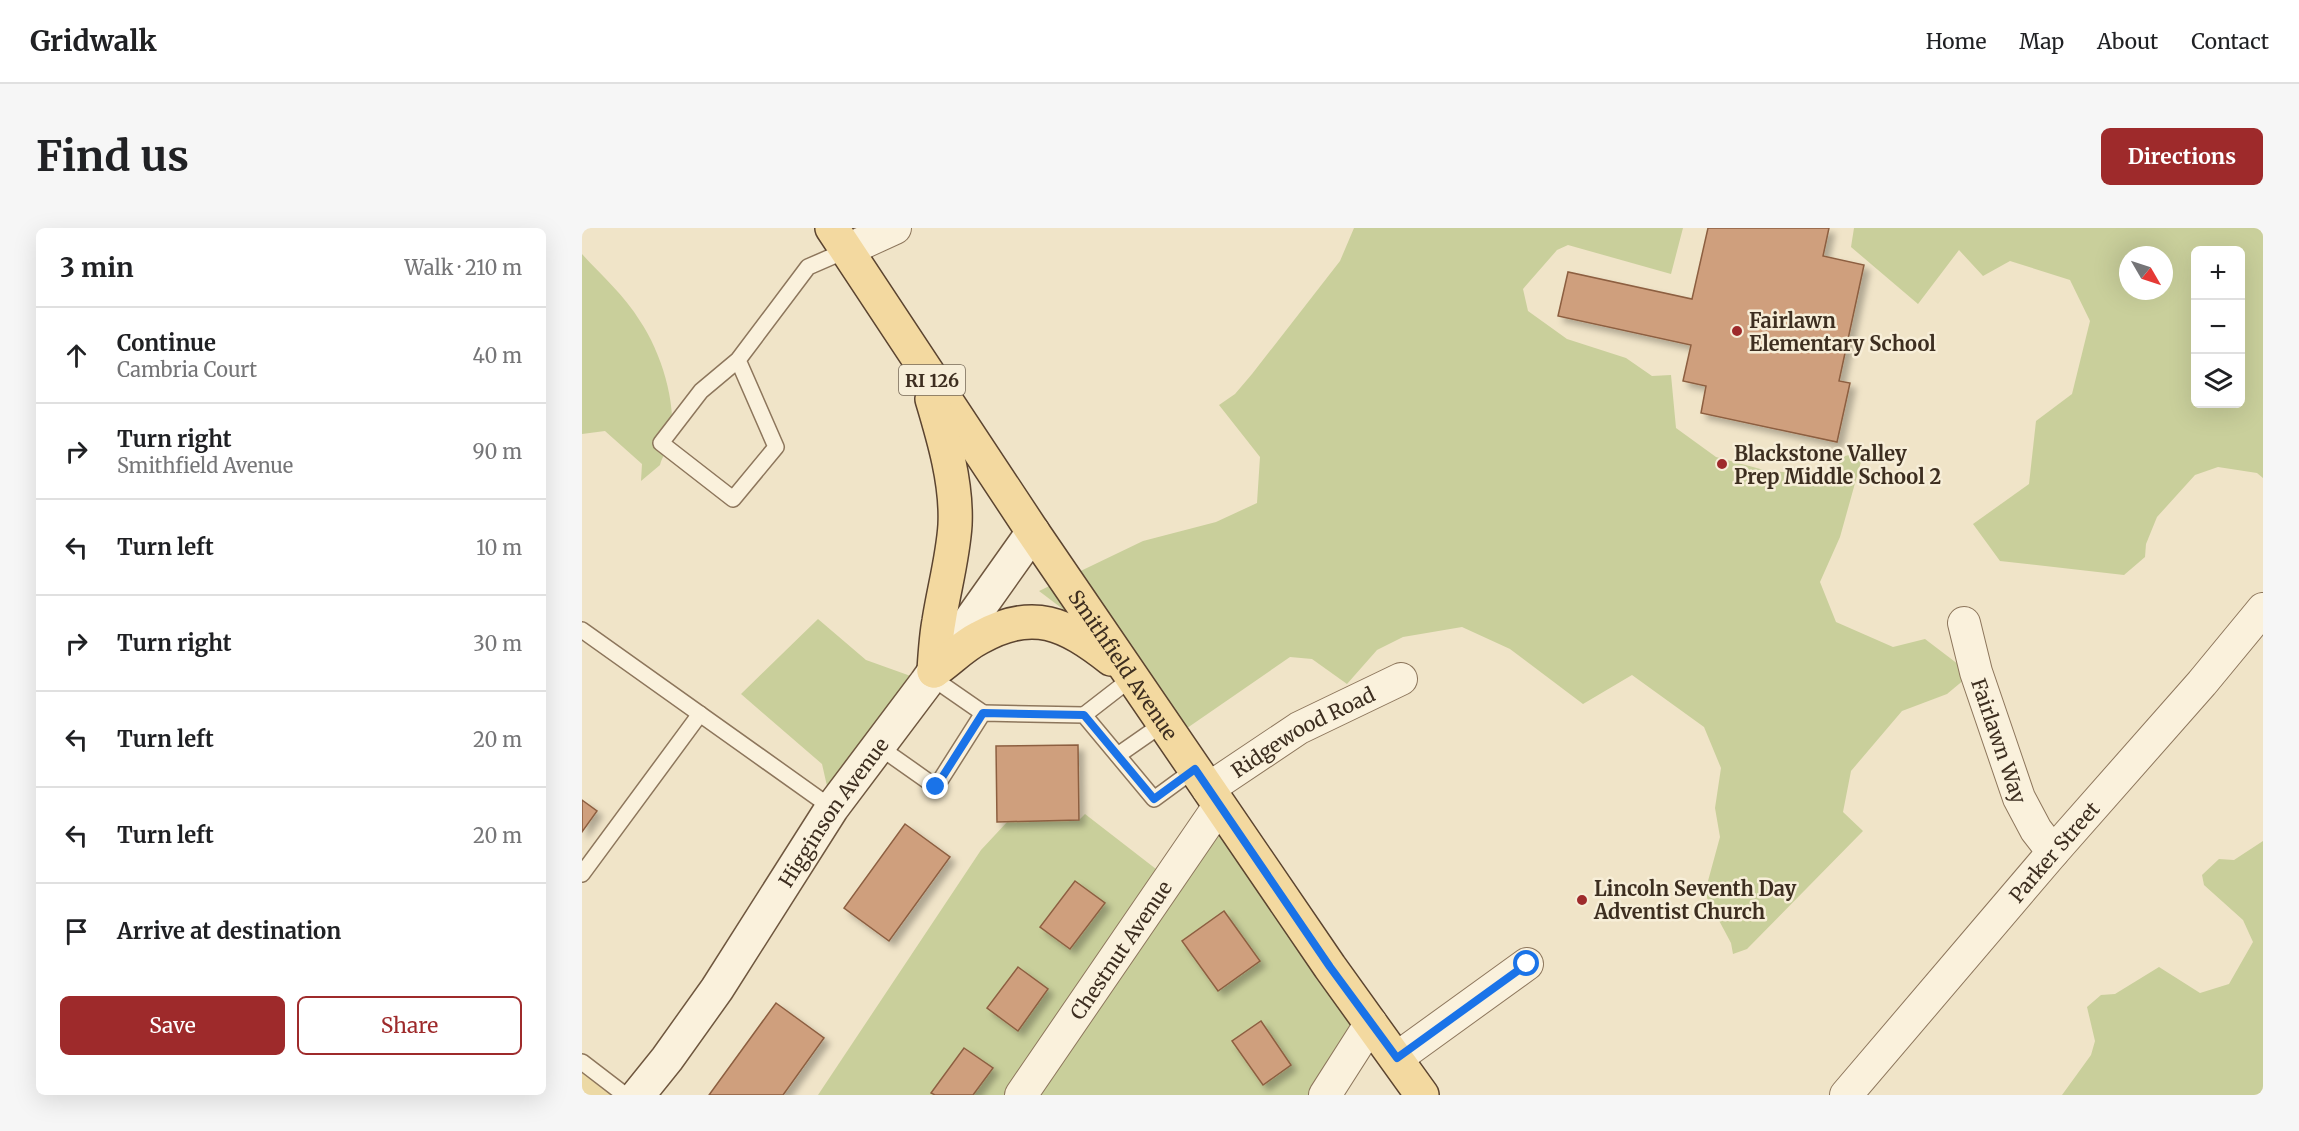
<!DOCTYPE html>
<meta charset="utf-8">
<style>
:root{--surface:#fff;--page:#f6f6f6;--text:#202124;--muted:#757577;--line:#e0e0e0;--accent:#9e2a2b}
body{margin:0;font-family:Merriweather,serif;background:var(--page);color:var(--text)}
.controls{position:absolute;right:18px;top:18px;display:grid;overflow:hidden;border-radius:9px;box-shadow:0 6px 24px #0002}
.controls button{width:54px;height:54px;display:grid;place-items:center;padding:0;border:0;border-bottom:2px solid var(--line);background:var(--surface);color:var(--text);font:30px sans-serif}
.compass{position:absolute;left:1537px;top:18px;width:54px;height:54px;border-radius:50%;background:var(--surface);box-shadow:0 6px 24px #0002;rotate:129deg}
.stop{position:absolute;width:18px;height:18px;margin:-14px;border:4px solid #1a73e8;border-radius:50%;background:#fff}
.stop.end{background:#1a73e8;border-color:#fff;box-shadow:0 2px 6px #0008}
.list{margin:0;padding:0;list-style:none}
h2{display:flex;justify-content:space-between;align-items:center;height:78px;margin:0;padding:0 24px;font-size:26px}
h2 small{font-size:20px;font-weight:400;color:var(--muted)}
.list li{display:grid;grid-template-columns:39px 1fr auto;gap:18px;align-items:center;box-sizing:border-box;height:96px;padding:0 24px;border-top:2px solid var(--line)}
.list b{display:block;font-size:22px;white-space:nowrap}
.list p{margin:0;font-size:20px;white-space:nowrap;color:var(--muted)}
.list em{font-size:20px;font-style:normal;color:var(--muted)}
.actions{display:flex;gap:12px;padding:18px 24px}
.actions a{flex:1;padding:14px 0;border:2px solid var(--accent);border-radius:9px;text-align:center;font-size:21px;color:var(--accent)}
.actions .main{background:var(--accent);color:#fff}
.icon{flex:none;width:33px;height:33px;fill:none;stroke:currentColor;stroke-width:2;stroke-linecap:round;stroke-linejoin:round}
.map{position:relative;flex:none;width:1681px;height:867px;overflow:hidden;border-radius:9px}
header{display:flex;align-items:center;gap:36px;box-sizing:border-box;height:84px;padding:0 30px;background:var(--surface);border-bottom:2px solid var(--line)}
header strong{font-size:28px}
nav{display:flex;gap:33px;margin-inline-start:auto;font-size:21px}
.intro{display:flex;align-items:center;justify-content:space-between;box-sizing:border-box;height:144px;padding:0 36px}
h1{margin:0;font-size:42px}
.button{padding:15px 27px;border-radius:9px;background:var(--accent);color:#fff;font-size:21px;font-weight:700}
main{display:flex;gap:36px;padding:0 36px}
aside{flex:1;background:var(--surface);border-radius:9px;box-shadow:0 6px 24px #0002}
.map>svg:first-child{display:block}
.green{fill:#c9cf9b;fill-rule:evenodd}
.sand{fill:#ecd9a5}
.building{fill:#cf9f7d;stroke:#8d5f41;stroke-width:1.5;filter:url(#shadow)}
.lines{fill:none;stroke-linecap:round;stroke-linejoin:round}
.lane-casing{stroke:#8d765c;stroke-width:18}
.street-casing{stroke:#8d765c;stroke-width:34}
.secondary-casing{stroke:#6f573f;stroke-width:36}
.primary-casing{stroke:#5b4430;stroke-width:36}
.lane{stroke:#faf1dc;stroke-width:15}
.street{stroke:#faf1dc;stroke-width:32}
.secondary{stroke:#faf1dc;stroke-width:33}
.primary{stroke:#f3d9a0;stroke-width:33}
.route{stroke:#1a73e8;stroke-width:8}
.poi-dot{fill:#9e2a2b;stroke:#f7eed8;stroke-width:2}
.labels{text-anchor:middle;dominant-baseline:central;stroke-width:5;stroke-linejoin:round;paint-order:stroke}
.shield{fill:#f7eed8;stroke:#756857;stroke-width:1.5}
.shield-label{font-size:18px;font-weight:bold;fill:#3d2e20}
.poi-label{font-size:20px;font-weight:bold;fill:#3d2e20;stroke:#f7eed8;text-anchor:start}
.street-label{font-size:20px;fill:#3d2e20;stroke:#f7eed8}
</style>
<header>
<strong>Gridwalk</strong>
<nav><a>Home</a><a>Map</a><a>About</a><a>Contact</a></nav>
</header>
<div class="intro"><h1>Find us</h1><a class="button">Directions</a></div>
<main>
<aside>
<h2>3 min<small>Walk · 210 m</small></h2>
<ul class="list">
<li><svg class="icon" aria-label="ahead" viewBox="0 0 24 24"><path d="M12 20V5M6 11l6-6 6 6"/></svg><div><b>Continue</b><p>Cambria Court</p></div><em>40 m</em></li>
<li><svg class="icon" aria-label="right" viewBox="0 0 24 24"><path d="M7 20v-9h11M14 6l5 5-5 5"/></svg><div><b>Turn right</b><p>Smithfield Avenue</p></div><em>90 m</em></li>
<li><svg class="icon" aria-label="left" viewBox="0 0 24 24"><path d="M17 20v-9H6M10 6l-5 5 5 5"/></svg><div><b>Turn left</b></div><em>10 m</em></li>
<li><svg class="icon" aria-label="right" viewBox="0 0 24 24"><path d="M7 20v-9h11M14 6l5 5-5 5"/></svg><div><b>Turn right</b></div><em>30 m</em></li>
<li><svg class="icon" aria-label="left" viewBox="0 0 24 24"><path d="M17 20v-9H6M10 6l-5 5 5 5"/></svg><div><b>Turn left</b></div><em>20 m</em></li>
<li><svg class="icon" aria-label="left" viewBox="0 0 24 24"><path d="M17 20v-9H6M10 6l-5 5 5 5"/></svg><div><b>Turn left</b></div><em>20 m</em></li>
<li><svg class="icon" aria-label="arrive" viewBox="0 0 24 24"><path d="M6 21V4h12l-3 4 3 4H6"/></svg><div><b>Arrive at destination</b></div></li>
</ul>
<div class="actions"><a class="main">Save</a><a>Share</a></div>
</aside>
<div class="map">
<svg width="1681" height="867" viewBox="0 0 1681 867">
<defs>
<filter id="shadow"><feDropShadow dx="5.5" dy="5.5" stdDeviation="3" flood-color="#0004"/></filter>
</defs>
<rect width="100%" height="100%" fill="#f0e4c8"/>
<!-- green -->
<g class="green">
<path d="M 772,0 L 1101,0 L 1089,46 L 986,17 L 975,22 L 941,61 L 946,83 L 985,111 L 1044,130 L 1070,148 L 1089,147 L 1094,200 L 1134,229 L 1182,242 L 1240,248 L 1251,243 L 1263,228 L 1282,223 L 1258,309 L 1238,354 L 1254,394 L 1311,419 L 1343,411 L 1389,446 L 1365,466 L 1320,483 L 1269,543 L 1261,584 L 1281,603 L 1165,721 L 1151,726 L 1149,715 L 1125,670 L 1126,653 L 1138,609 L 1133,580 L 1139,540 L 1122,499 L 1050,447 L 1001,476 L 928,421 L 880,399 L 821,409 L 795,422 L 765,456 L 730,431 L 708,429 L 595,507 L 490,388 L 457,363 L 561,313 L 634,294 L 675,275 L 678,229 L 637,177 L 653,166 L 670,146 L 758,33 Z"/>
<path d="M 1272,0 L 1681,0 L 1681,250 L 1675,245 L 1636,239 L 1613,247 L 1575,289 L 1564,316 L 1563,329 L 1542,347 L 1418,333 L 1391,296 L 1447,256 L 1454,193 L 1490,166 L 1508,93 L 1488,52 L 1428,33 L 1401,48 L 1377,22 L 1336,76 L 1269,19 ZM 1614,22 L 1658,22 L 1658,176 L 1614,176 ZM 1546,27 L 1582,27 L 1582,63 L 1546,63 Z"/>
<path d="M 0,26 C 19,47 43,68 58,93 C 79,124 95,175 89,212 C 87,221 80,228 78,237 L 59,253 L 60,236 L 23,203 L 0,206 Z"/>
<path d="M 236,391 L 284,432 L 337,451 L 250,580 L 240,536 L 159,466 Z"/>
<path d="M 631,567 L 789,795 L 743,867 L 236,867 L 399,622 L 426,593 L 497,592 L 503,586 L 574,641 L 578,638 Z"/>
<path d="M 1681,613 L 1681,867 L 1480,867 L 1509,827 L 1513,813 L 1505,779 L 1519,767 L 1533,766 L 1577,739 L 1618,765 L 1647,756 L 1671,714 L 1661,692 L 1622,657 L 1620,647 L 1637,631 L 1652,632 Z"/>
</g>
<!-- sand -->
<path class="sand" d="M 0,835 L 43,867 L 0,867 Z"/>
<!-- building -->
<g class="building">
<path d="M 1126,0 L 1247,0 L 1241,28 L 1282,37 L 1257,153 L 1268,155 L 1255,214 L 1119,185 L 1124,158 L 1101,153 L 1109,117 L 976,88 L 986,44 L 1110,71 Z"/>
<path d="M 496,517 L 497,592 L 415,594 L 414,518 Z"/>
<path d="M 0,572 L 15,583 L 0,604 Z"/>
<path d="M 323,596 L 368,629 L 307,713 L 262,680 Z"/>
<path d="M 493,653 L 523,675 L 488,721 L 458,699 Z"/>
<path d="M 642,683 L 678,733 L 636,763 L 600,713 Z"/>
<path d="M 436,739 L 466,761 L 436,803 L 405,780 Z"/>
<path d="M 194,775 L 242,810 L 201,867 L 127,867 Z"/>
<path d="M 679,793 L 709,837 L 681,857 L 650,813 Z"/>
<path d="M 382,820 L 411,840 L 391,867 L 353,867 L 349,865 Z"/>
</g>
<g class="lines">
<!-- lane casing -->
<g class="lane-casing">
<g id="lane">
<path d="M 156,132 L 194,219 L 151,271 L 79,215 L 119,163 L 156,132 L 226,39 L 265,22"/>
<path d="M 0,402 L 250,580"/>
<path d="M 349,449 L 401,485"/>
<path d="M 502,487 L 551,449"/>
<path d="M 296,518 L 354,559 L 401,485 L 502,487 L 572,571 L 613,541"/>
<path d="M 536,527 L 582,495"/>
<path d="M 0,646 L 118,486"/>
<path d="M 0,834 L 43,867"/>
</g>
</g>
<!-- street casing -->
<g class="street-casing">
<g id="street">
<path d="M 265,22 L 313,0"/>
<path id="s1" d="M 1382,395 L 1394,444 L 1437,570 L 1454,602 L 1471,624"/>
<path id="s2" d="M 626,561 L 717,500 L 819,451"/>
<path d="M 815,830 L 945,736"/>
<path id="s3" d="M 439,867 L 637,578"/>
<path d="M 743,867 L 789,795"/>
<path id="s4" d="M 1264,867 L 1471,624 L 1620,455 L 1681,381"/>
</g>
</g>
<!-- secondary casing -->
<g class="secondary-casing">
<g id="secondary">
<path id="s5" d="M 56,867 L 85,831 L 135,761 L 250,580 L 344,455 L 451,304"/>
</g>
</g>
<!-- primary casing -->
<g class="primary-casing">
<g id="primary">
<path id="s6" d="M 250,0 L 451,304 L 748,739 L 840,867"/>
<path d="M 350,171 C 362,211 375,255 373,297 C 371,329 362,361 357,393 C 354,409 353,427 352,443"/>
<path d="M 352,443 C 367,433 381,418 397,410 C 451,379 484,396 529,431"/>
</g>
</g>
<!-- lane -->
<use href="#lane" class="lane"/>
<!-- street -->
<use href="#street" class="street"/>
<!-- secondary -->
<use href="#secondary" class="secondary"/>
<!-- primary -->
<use href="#primary" class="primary"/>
</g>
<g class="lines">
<!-- route -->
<path class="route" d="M 354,559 L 401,485 L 502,487 L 572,571 L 613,541 L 748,739 L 815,830 L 945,736"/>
</g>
<!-- markers -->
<g class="poi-dot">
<circle cx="1155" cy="103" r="6"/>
<circle cx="1140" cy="236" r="6"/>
<circle cx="1000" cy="672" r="6"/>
</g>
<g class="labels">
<!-- shield labels -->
<rect class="shield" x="317" y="137" width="66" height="30" rx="4.5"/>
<g class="shield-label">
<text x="350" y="152">RI 126</text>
</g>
<!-- poi labels -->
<g class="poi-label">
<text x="1167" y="92">Fairlawn<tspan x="1167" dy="23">Elementary School</tspan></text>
<text x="1152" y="225">Blackstone Valley<tspan x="1152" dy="23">Prep Middle School 2</tspan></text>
<text x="1012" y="660">Lincoln Seventh Day<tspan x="1012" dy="23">Adventist Church</tspan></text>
</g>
<!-- street labels -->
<g class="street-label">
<text stroke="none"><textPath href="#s6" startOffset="525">Smithfield Avenue</textPath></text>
<text stroke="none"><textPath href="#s2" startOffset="111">Ridgewood Road</textPath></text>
<text stroke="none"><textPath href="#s1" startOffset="123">Fairlawn Way</textPath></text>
<text stroke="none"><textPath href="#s5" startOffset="344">Higginson Avenue</textPath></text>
<text stroke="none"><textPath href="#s4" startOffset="320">Parker Street</textPath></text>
<text stroke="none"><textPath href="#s3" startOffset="176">Chestnut Avenue</textPath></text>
</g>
</g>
</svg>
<div class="controls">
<button>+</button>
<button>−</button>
<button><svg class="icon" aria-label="layers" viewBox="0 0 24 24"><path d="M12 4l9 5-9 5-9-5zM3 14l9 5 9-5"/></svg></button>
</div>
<svg class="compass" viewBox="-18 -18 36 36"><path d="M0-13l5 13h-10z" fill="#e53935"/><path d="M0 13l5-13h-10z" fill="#757577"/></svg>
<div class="stop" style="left:945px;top:736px"></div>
<div class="stop end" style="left:354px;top:559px"></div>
</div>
</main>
